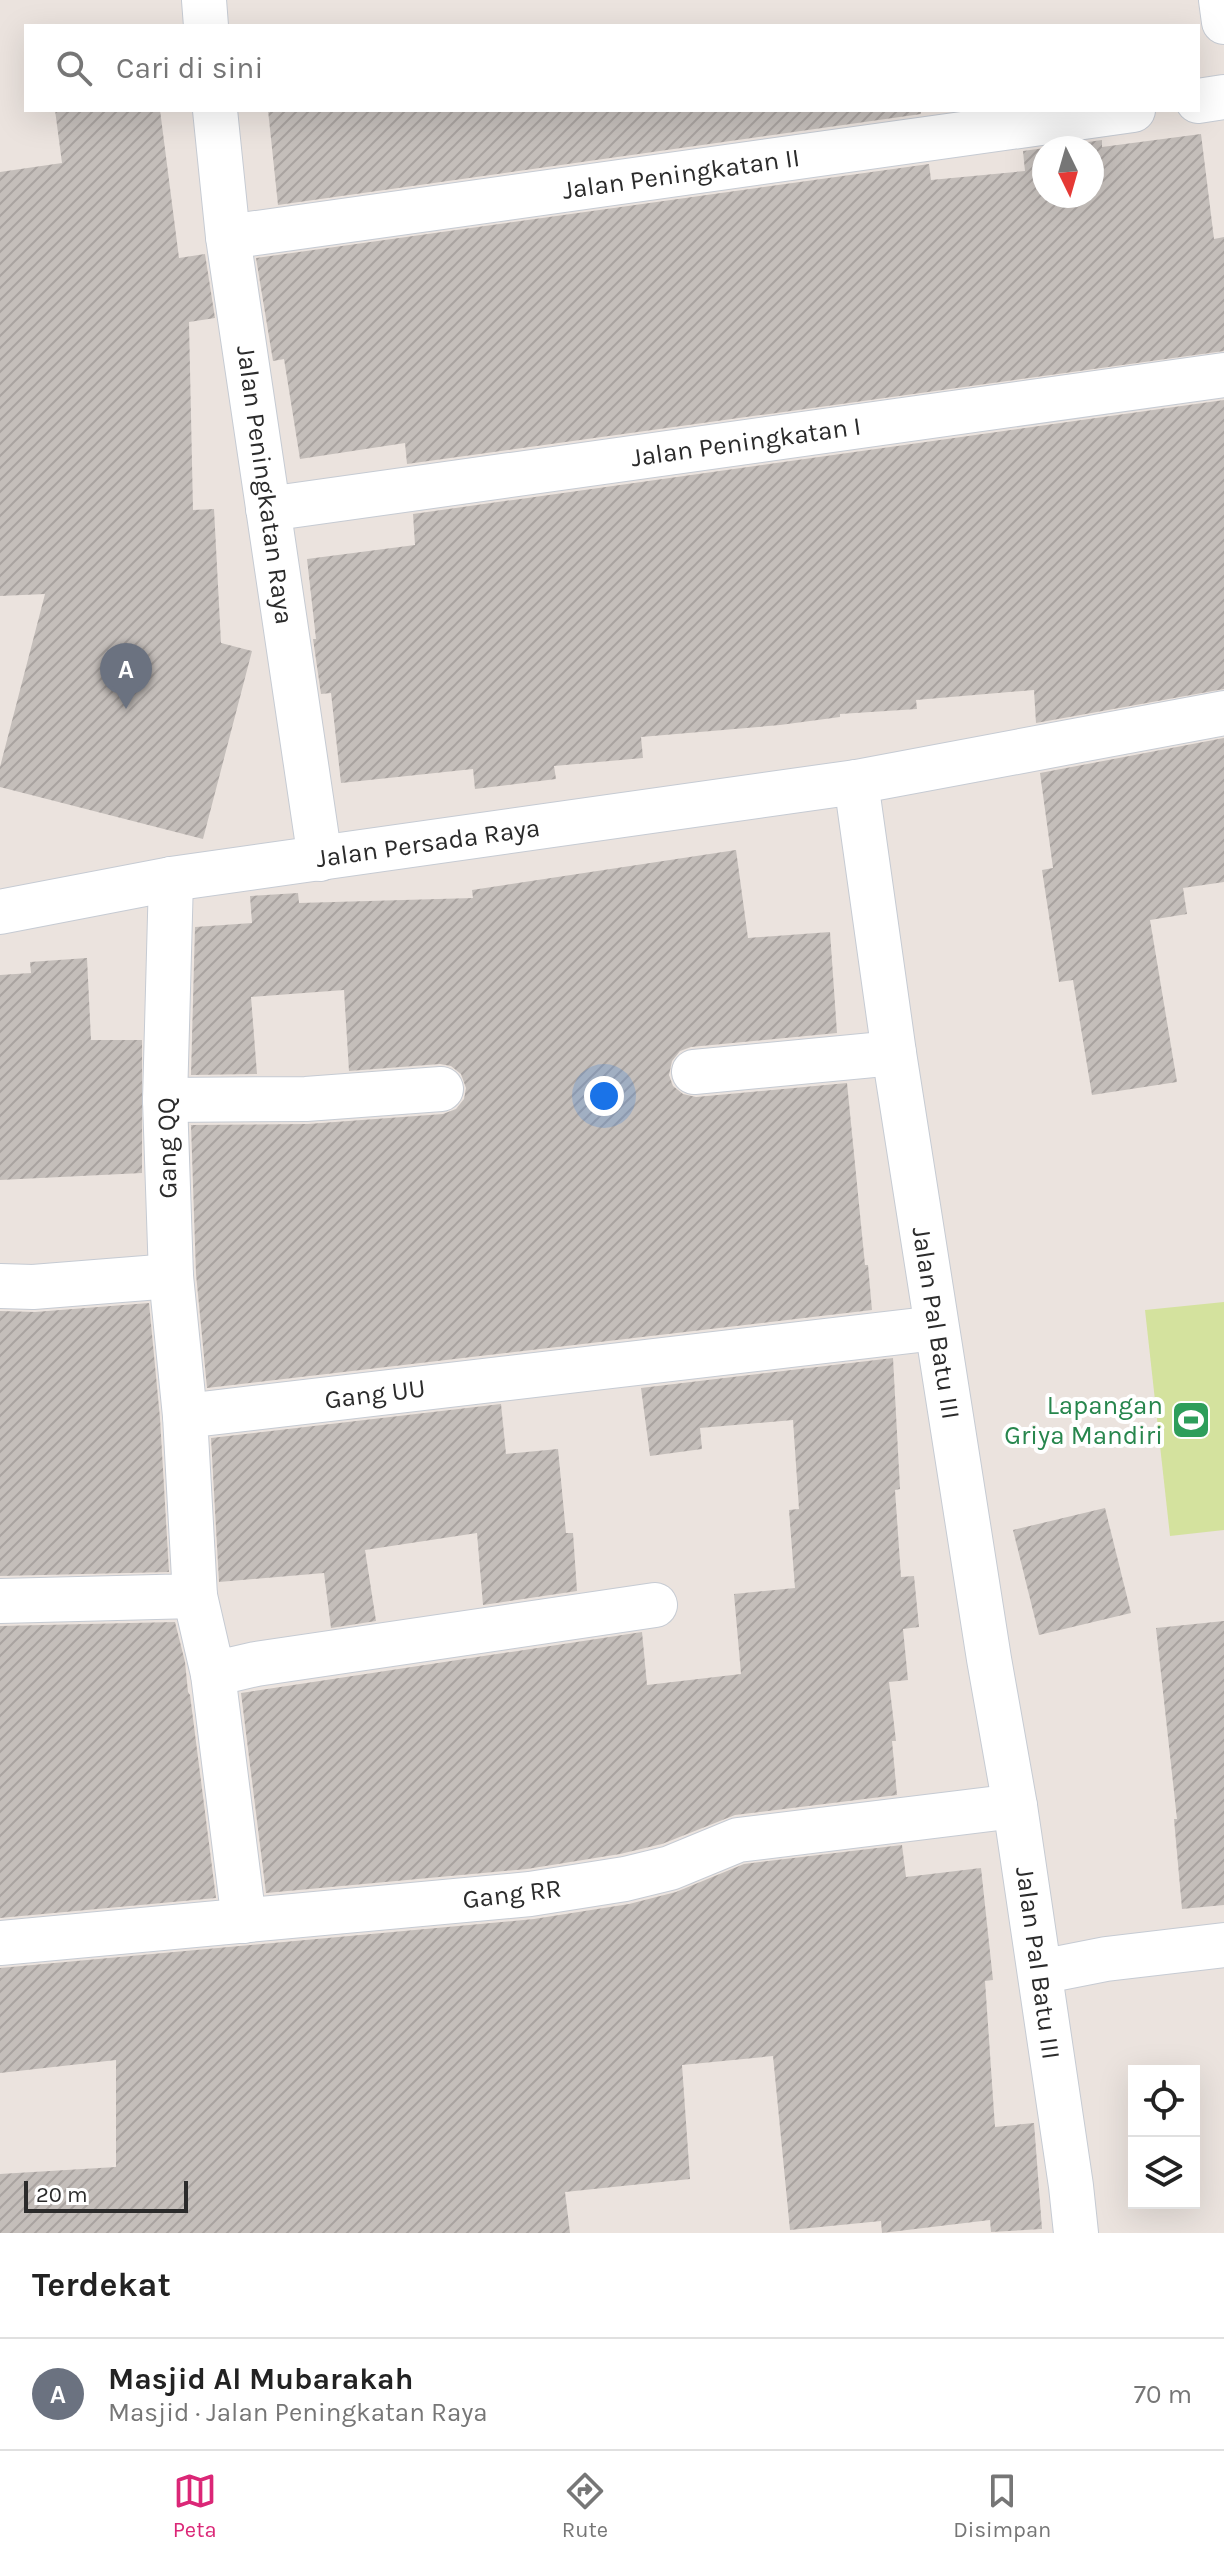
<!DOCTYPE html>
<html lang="id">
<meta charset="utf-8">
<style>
:root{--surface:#fff;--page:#f2f2f2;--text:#222;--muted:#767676;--line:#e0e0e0;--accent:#db2777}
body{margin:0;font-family:Karla,sans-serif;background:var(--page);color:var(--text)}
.controls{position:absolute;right:24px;bottom:24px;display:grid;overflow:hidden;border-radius:0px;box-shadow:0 8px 32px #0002}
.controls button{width:72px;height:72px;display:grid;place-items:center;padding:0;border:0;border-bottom:2px solid var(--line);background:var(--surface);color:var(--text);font:40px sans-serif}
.compass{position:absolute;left:1032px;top:136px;width:72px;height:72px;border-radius:50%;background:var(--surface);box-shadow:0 8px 32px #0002;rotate:175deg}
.scale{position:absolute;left:24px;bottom:20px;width:164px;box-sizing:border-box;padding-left:8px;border:4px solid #2b2b2b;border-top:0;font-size:22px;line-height:28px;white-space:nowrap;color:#2b2b2b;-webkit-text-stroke:6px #fff;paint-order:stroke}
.you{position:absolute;left:604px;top:1096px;width:28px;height:28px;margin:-20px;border:6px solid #fff;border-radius:50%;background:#1a73e8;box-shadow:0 0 0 12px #1a73e833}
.badge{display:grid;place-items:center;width:52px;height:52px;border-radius:50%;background:var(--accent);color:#fff;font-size:26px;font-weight:700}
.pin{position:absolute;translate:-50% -66px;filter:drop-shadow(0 2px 4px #0008)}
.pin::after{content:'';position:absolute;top:42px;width:28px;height:24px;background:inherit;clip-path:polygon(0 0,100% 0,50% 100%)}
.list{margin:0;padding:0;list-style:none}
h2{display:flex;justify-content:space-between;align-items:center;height:104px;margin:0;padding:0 32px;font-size:34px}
h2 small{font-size:26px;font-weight:400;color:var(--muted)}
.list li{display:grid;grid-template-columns:52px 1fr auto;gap:24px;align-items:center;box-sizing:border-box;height:112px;padding:0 32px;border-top:2px solid var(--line)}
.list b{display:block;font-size:30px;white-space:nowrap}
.list p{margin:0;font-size:26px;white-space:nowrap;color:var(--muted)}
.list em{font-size:26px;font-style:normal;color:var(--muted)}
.icon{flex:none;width:44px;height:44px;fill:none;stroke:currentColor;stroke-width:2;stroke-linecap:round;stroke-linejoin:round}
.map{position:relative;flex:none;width:1224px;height:2233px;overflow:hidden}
.search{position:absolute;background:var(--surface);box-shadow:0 8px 32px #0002;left:24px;right:24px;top:24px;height:88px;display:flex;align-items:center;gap:20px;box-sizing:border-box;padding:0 28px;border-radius:0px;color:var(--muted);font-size:30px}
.sheet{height:216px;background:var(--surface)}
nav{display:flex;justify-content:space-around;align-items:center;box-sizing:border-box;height:112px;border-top:2px solid var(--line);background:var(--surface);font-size:22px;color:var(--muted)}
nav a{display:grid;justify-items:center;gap:4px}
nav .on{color:var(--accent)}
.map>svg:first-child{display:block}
.pitch{fill:#d4e29e}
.building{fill:url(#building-hatch);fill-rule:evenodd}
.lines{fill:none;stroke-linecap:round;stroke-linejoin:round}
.minor-casing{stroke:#c6cbd3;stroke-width:46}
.minor{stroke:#fff;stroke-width:44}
.labels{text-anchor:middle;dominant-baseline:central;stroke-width:8;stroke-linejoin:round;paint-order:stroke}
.street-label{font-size:26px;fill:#2b2b2b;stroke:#fff}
.leisure-label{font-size:26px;fill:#27864d;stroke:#fff;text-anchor:end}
</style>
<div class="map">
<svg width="1224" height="2233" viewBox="0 0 1224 2233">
<defs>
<pattern id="building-hatch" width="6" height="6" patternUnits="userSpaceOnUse" patternTransform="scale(2)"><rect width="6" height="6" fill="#c4beba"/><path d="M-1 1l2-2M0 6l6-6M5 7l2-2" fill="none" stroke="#a9a3a0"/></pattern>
</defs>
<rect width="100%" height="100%" fill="#ebe3de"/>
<!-- pitch -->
<path class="pitch" d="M 1224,1302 L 1224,1530 L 1170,1536 L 1145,1310 Z"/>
<!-- building -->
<g class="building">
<path d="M 55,110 L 160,110 L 179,258 L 205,254 L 215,318 L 189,322 L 193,510 L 214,509 L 221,643 L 252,651 L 203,839 L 0,787 L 0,767 L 45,594 L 0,596 L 0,172 L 62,163 Z"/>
<path d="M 268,110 L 921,110 L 921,114 L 278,205 Z"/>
<path d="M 1201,134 L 1214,239 L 1224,237 L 1224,351 L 407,464 L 405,443 L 300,459 L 284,359 L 273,361 L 256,258 L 929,164 L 931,180 L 1025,171 L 1023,151 L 1102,140 L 1102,147 ZM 1044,148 L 1092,148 L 1092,196 L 1044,196 Z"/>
<path d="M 1224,400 L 1224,689 L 1036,723 L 1034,690 L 916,700 L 917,709 L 840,714 L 840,717 L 780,725 L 641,737 L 643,758 L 554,766 L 556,779 L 475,789 L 473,769 L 341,783 L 331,693 L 321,694 L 313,639 L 316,639 L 307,559 L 415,545 L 413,514 Z"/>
<path d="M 1224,738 L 1224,882 L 1183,888 L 1187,914 L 1150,920 L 1177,1082 L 1092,1095 L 1073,980 L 1059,982 L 1042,870 L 1053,868 L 1040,773 Z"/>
<path d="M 736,850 L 748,938 L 830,932 L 837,1033 L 691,1047 L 680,1051 L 672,1061 L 669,1075 L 673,1086 L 683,1094 L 696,1097 L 847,1083 L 865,1265 L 868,1265 L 872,1310 L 207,1388 L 196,1274 L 191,1125 L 308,1124 L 443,1114 L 456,1109 L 464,1099 L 466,1088 L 461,1074 L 451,1066 L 440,1064 L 349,1071 L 344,990 L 251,997 L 257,1074 L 191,1075 L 195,927 L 252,923 L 250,896 L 298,893 L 299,903 L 473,898 L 472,890 Z"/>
<path d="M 87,958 L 91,1040 L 142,1040 L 142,1173 L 0,1180 L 0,975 L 31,973 L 30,962 Z"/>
<path d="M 149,1303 L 160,1418 L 169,1572 L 0,1576 L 0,1311 L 35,1312 Z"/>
<path d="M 893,1358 L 900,1489 L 895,1490 L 901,1577 L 914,1576 L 919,1627 L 903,1629 L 908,1680 L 889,1682 L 896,1741 L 892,1741 L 897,1795 L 735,1815 L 662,1844 L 620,1854 L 527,1869 L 266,1893 L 241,1693 L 642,1632 L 647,1685 L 741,1674 L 734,1594 L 795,1588 L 789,1510 L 799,1509 L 793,1420 L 700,1428 L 702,1449 L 650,1456 L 641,1388 Z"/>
<path d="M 501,1404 L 506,1454 L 558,1449 L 566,1533 L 573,1533 L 577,1591 L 483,1605 L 477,1533 L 365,1550 L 376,1621 L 331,1628 L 324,1573 L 219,1582 L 211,1438 Z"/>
<path d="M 1105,1508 L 1131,1613 L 1039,1635 L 1013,1530 Z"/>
<path d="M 1224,1621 L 1224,1905 L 1182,1909 L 1174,1819 L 1177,1819 L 1156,1628 Z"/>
<path d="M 175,1622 L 185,1662 L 188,1692 L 190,1695 L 216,1898 L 0,1918 L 0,1626 Z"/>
<path d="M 902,1845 L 906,1877 L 981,1868 L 993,1980 L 985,1981 L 995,2127 L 1034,2123 L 1042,2229 L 991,2232 L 990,2220 L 882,2233 L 881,2221 L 790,2230 L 773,2056 L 682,2065 L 690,2179 L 565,2192 L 570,2233 L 0,2233 L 0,2174 L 116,2167 L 116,2060 L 0,2073 L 0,1968 L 534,1919 L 629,1904 L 676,1892 L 744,1864 Z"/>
</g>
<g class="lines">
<!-- minor casing -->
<g class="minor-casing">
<g id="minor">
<path d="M 204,0 L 206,26"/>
<path d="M 1221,0 L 1224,22"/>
<path d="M 1198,101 L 1224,97"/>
<path d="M 215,110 L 228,237 L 320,859"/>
<path d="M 228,237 L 1133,110"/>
<path d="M 268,509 L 1224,375"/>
<path d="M 856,782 L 894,1053 L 989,1659 L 1015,1806 L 1071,2186 L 1076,2233"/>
<path d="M 171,879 L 165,1100 L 171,1276 L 185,1416"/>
<path d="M 0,912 L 171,879 L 856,782 L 1224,713"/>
<path d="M 694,1072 L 894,1053"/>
<path d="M 165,1100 L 306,1099 L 441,1089"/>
<path d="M 0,1286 L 33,1287 L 171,1276"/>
<path d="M 195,1596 L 213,1674 L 256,1664 L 655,1605"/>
<path d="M 0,1601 L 195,1596 L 185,1416 L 936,1328"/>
<path d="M 213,1674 L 244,1921"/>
<path d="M 0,1943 L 530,1894 L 625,1879 L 670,1868 L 738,1840 L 1015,1806"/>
<path d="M 1040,1972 L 1106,1959 L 1224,1945"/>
</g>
</g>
<!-- minor -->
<use href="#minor" class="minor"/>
</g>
<!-- icons -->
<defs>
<g id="stadium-square" transform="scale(2)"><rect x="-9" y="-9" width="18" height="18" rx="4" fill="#2e9e5b" stroke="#fff"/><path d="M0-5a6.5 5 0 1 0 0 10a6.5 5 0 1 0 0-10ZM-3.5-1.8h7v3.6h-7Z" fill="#fff"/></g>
</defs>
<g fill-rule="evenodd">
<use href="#stadium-square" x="1191" y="1420"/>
</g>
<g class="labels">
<!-- street labels -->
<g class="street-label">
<text transform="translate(681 174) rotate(-8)">Jalan Peningkatan II</text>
<text transform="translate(746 442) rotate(-8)">Jalan Peningkatan I</text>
<text transform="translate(265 485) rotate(82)">Jalan Peningkatan Raya</text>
<text transform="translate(428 843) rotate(-8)">Jalan Persada Raya</text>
<text transform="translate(167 1148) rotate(-91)">Gang QQ</text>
<text transform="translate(936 1323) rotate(81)">Jalan Pal Batu III</text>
<text transform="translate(375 1394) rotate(-7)">Gang UU</text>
<text transform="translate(512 1894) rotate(-7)">Gang RR</text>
<text transform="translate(1038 1963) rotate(82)">Jalan Pal Batu III</text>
</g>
<!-- leisure labels -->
<g class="leisure-label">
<text x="1163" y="1405">Lapangan<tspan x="1163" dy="30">Griya Mandiri</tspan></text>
</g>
</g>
</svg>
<div class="controls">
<button><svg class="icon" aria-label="locate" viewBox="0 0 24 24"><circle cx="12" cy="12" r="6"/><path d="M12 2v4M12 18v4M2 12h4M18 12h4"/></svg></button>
<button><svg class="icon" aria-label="layers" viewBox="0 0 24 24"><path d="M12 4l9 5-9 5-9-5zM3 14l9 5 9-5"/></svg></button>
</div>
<svg class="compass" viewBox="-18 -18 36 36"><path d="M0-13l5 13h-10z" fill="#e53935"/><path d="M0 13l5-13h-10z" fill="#767676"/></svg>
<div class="scale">20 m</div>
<div class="you"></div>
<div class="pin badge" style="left:126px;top:709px;background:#6b7280">A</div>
<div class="search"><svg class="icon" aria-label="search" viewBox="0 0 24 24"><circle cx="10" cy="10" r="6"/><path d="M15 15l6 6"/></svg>Cari di sini</div>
</div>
<section class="sheet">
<h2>Terdekat<small></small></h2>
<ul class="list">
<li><span class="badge" style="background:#6b7280">A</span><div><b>Masjid Al Mubarakah</b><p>Masjid · Jalan Peningkatan Raya</p></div><em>70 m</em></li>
</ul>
</section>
<nav>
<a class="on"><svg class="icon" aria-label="map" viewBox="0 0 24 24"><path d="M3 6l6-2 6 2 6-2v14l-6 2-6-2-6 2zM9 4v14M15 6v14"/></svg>Peta</a>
<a><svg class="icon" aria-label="directions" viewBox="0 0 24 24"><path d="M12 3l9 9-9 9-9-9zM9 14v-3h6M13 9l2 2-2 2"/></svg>Rute</a>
<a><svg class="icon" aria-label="saved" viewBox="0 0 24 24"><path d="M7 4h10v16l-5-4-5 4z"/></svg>Disimpan</a>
</nav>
